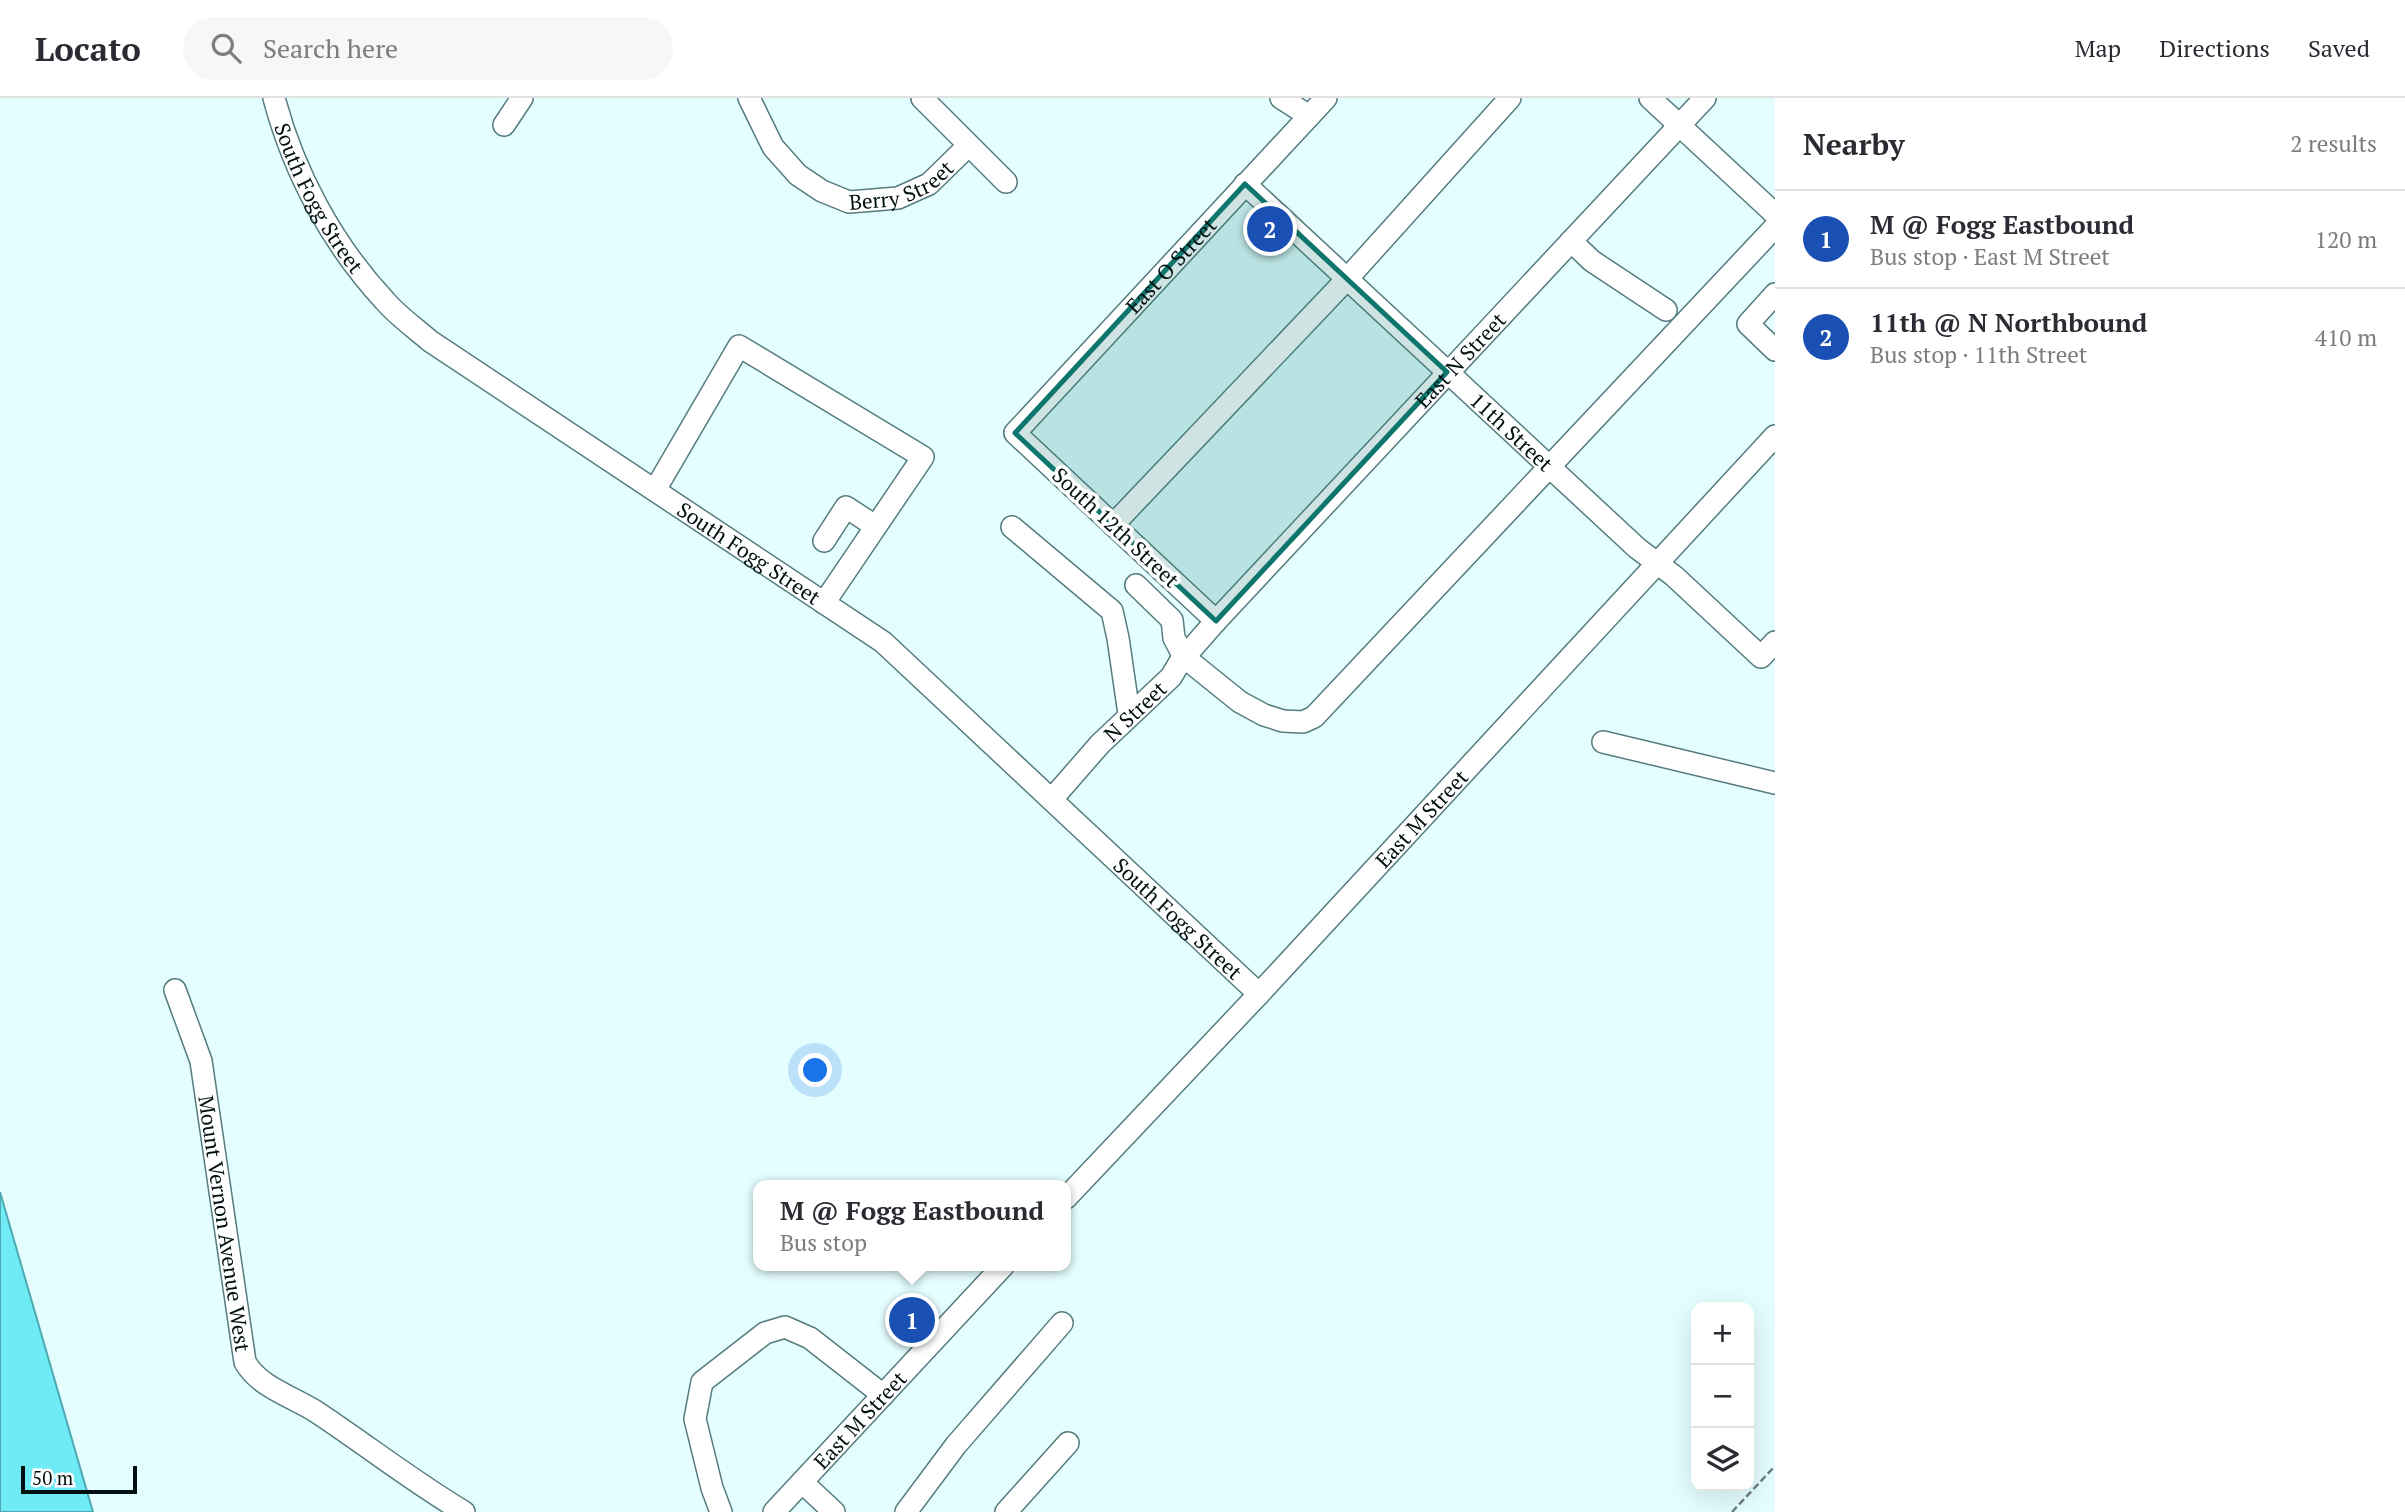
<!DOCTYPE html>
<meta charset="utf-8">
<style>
:root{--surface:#fff;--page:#f7f7f7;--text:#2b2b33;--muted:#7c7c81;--line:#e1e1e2;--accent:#ea580c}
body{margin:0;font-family:"PT Serif",serif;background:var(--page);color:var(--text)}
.controls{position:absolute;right:21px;bottom:21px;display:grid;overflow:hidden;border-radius:14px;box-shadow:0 7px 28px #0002}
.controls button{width:63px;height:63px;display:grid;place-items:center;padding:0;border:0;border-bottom:2px solid var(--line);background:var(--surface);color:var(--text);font:35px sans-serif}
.scale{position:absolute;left:21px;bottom:18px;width:116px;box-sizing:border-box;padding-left:7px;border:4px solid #021011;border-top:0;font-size:19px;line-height:24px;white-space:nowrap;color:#021011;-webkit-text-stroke:5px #fff;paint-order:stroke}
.you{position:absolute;left:816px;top:973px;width:24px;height:24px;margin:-18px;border:5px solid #fff;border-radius:50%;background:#1a73e8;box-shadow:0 0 0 10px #1a73e833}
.badge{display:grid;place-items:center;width:46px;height:46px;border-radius:50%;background:var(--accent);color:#fff;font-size:23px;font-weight:700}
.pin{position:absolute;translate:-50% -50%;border:4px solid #fff;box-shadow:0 2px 7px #0006}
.popup{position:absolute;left:753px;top:1082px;width:318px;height:91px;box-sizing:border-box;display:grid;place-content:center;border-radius:14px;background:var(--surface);filter:drop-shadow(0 2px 5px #0005);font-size:23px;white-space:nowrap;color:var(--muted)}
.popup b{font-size:26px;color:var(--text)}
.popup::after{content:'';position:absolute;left:50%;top:100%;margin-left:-14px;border:14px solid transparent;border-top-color:var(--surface)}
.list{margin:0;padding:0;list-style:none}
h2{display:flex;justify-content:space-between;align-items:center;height:91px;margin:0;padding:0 28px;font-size:30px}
h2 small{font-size:23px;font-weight:400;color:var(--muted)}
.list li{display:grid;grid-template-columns:46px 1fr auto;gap:21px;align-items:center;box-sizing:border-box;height:98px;padding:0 28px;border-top:2px solid var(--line)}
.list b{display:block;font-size:26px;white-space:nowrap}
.list p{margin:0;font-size:23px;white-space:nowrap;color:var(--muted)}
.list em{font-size:23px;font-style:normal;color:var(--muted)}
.icon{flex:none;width:38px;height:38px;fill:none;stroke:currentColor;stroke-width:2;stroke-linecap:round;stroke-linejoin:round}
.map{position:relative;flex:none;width:1775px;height:1414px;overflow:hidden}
header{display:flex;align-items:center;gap:42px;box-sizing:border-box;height:98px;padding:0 35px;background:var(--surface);border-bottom:2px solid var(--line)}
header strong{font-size:33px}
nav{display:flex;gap:38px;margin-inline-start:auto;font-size:24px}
.search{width:490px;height:63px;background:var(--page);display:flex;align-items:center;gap:18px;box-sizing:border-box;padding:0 24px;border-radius:38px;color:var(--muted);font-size:26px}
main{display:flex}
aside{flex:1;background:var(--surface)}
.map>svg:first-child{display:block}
.water{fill:#6eebf5;stroke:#4ea9b1;stroke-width:2}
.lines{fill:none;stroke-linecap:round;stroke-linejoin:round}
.minor-casing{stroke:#557c7f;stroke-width:24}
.path{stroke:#6c8081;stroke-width:2.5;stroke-dasharray:7 3.5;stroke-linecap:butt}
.minor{stroke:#fff;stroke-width:21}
.marked{fill:#0f766e;fill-opacity:0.2;stroke:#0f766e;stroke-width:5;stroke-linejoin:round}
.labels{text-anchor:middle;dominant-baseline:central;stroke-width:7;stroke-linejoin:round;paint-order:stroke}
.street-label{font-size:21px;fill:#021011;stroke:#fff}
</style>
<header>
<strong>Locato</strong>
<div class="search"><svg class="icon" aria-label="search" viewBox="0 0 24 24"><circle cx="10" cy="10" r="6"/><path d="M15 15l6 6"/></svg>Search here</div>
<nav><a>Map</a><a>Directions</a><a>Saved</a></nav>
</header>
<main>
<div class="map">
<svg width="1775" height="1414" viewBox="0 0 1775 1414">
<rect width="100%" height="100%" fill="#e4fdff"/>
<!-- water -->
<path class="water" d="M 0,1094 L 93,1414 L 0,1414 Z"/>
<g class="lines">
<!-- minor casing -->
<g class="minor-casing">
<g id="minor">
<path id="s1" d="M 274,0 C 294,75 332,146 385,203 C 398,218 415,230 430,243 L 883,544 L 1259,896"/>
<path id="s2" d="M 749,0 L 773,49 L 798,77 L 822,93 L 849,104 L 898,100 L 929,86 L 968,48"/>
<path d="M 922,0 L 1006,84"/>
<path d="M 1281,0 L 1309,18"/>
<path d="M 1650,0 L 1775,116"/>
<path d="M 504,27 L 522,0"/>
<path id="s3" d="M 1245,86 L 1637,450 L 1674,478 L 1761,559 L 1775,544"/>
<path d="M 1571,143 L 1592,163 L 1666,212"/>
<path d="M 1775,196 L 1748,226 L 1775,252"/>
<path d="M 655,392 L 739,248 L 923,359 L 824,505"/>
<path d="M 1113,427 L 1347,181 L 1510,0"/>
<path d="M 1012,429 L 1112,513 L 1118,540 L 1129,616"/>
<path d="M 824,443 L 846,409 L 875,428"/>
<path d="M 1136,487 L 1172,522 L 1174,540 L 1184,559 L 1240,604 L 1264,617 L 1283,623 L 1303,624 L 1314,619 L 1775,129"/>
<path id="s4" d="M 1216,523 L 1015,335 L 1326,0"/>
<path d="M 1603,644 L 1775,685"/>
<path id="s5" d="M 1052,701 L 1100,646 L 1171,579 L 1180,564 L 1216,523 L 1705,0"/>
<path id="s6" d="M 175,892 L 201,963 L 245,1264 C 259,1289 291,1298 315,1313 C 365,1346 412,1383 464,1414"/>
<path id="s7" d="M 1066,1100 L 1259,896 L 1775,338"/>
<path d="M 802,1384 L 834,1414"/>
<path d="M 721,1414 L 712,1390 L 695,1321 L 702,1284 L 765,1235 L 785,1229 L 810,1240 L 883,1297"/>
<path id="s8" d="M 774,1414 L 1003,1168"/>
<path d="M 906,1414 L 956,1347 L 1062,1225"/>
<path d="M 1006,1414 L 1068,1345"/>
</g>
</g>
<!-- path -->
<path class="path" d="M 1732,1414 L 1775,1368"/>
<!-- minor -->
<use href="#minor" class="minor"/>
</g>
<!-- marked area -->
<path class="marked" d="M 1245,86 L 1447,274 L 1216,523 L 1015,335 Z"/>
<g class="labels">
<!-- street labels -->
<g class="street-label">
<text stroke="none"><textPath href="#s2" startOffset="206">Berry Street</textPath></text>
<text stroke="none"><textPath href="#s1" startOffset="110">South Fogg Street</textPath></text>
<text stroke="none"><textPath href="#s4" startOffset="504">East O Street</textPath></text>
<text stroke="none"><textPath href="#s5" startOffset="600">East N Street</textPath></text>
<text stroke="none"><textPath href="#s3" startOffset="364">11th Street</textPath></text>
<text transform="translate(1116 429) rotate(43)">South 12th Street</text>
<text stroke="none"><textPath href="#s1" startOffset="677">South Fogg Street</textPath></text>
<text stroke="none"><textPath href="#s5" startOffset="121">N Street</textPath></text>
<text stroke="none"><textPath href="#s7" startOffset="520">East M Street</textPath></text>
<text stroke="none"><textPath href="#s1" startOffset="1242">South Fogg Street</textPath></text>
<text stroke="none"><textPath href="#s6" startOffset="240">Mount Vernon Avenue West</textPath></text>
<text stroke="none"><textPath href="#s8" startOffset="126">East M Street</textPath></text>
</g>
</g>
</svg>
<div class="controls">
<button>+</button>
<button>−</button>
<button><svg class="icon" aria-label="layers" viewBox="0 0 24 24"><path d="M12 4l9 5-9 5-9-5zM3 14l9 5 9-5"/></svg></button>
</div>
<div class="scale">50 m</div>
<div class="you"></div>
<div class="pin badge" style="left:912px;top:1222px;background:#1a4fb4">1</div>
<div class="popup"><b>M @ Fogg Eastbound</b>Bus stop</div>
<div class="pin badge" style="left:1270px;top:131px;background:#1a4fb4">2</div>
</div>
<aside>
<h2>Nearby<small>2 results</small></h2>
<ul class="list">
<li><span class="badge" style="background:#1a4fb4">1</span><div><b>M @ Fogg Eastbound</b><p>Bus stop · East M Street</p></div><em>120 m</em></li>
<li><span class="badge" style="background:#1a4fb4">2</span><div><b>11th @ N Northbound</b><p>Bus stop · 11th Street</p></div><em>410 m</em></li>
</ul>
</aside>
</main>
